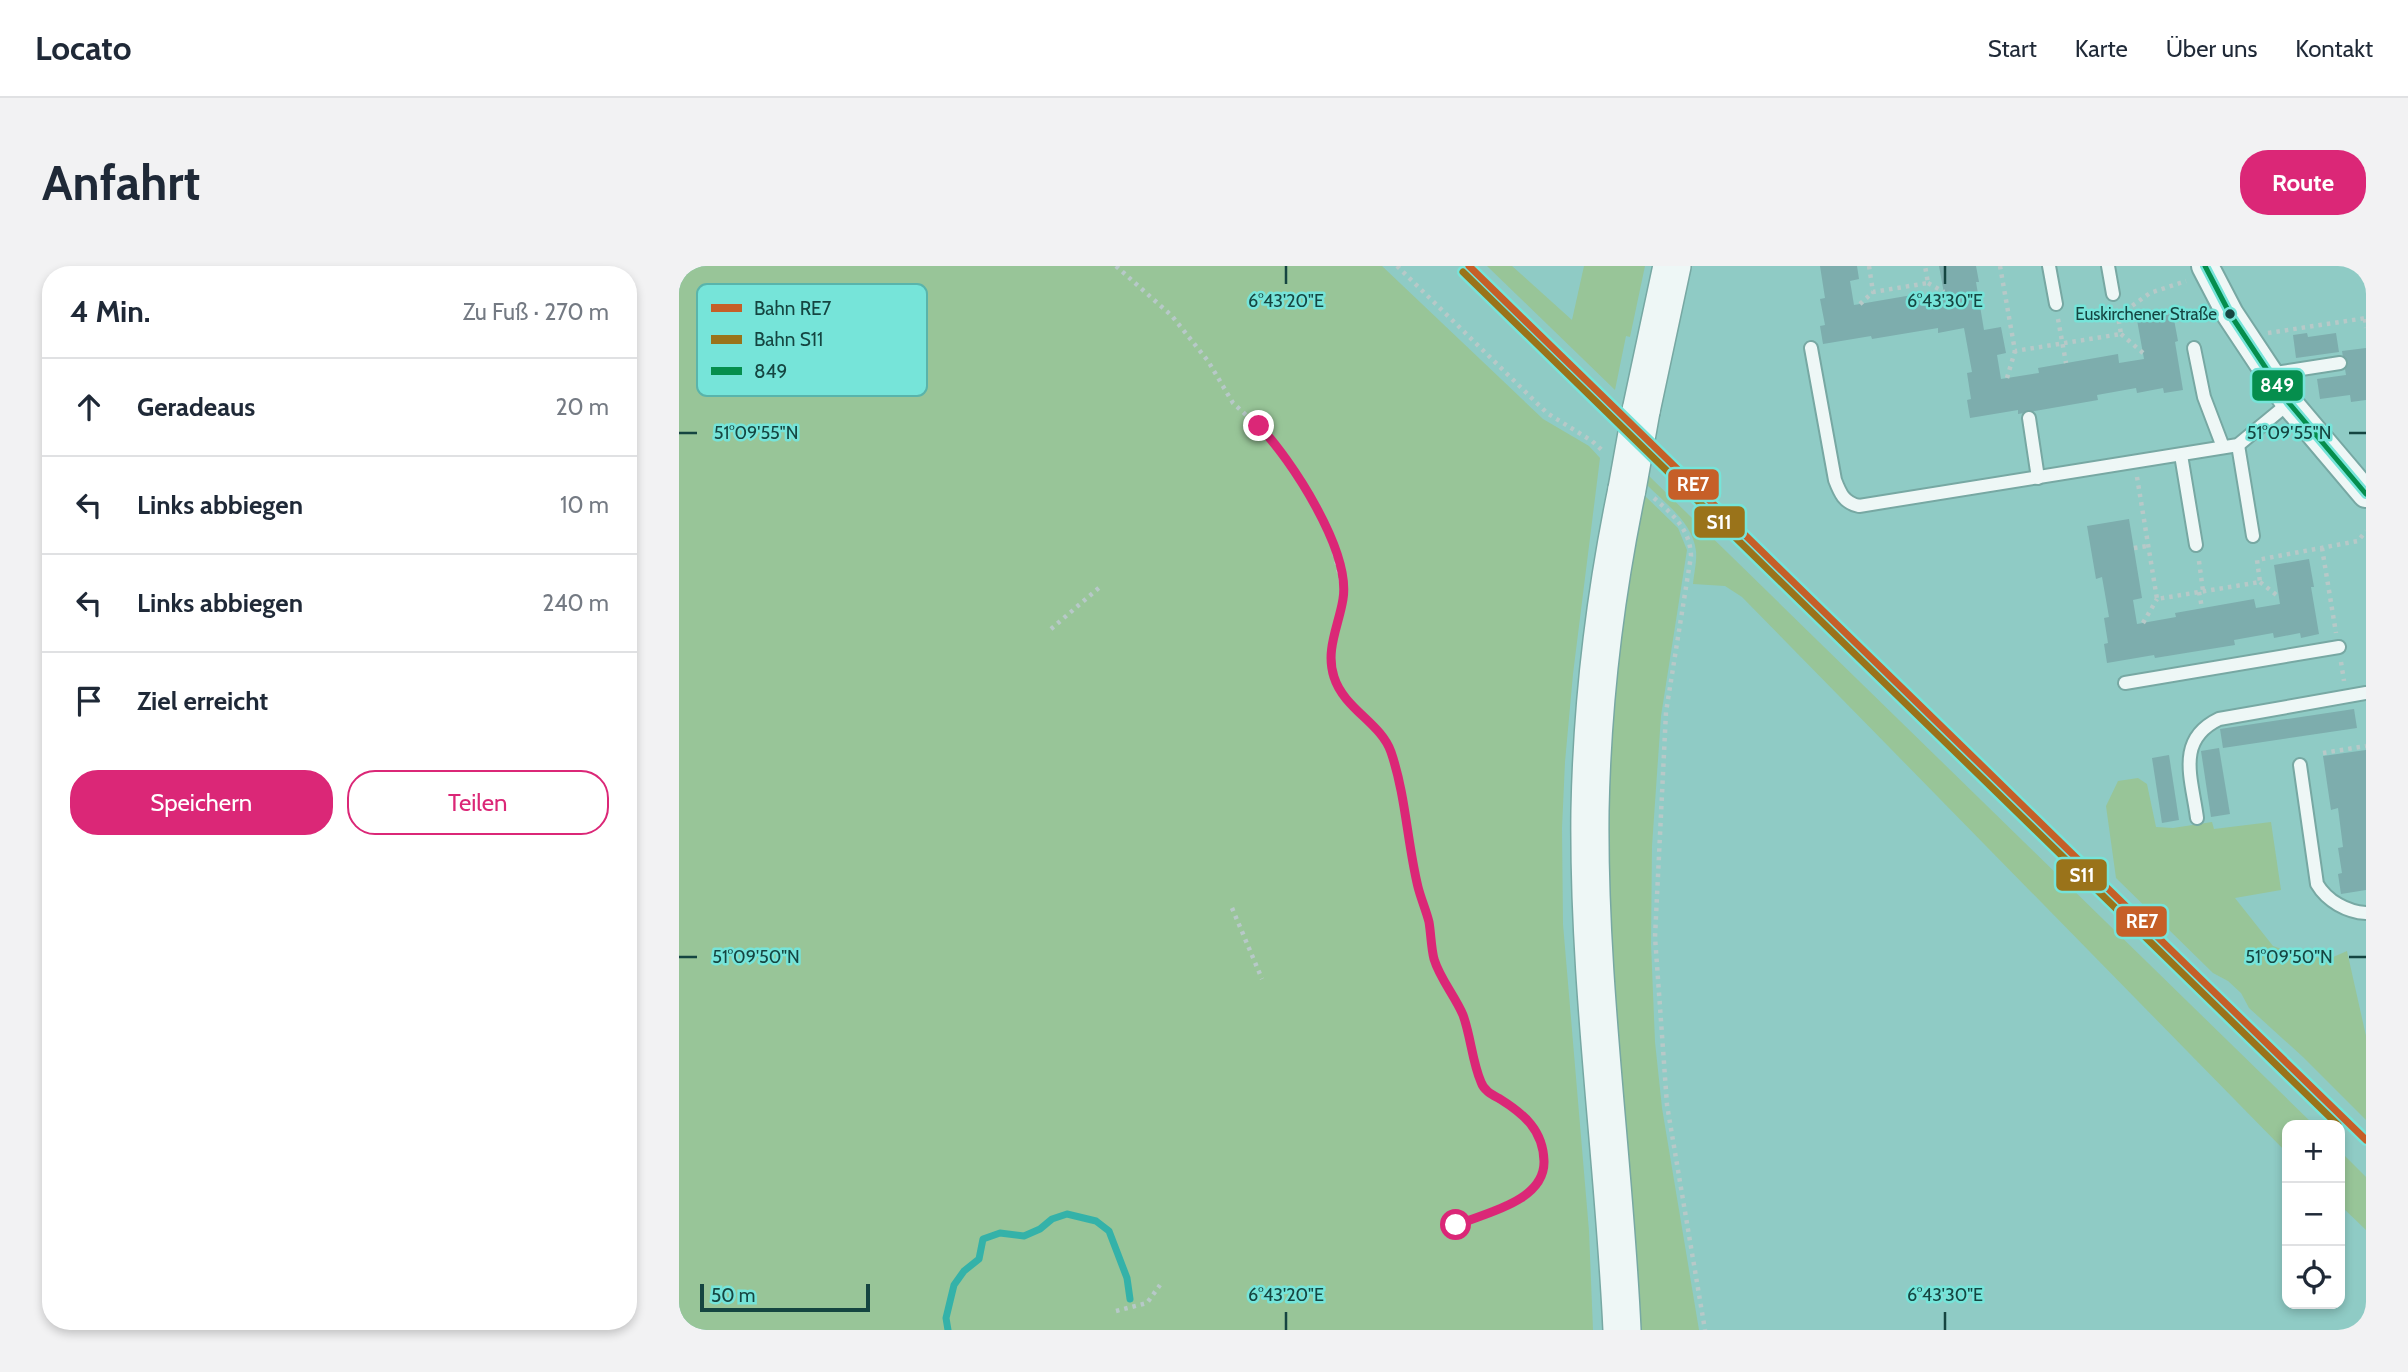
<!DOCTYPE html>
<html lang="de">
<meta charset="utf-8">
<style>
:root{--surface:#fff;--page:#f2f2f3;--text:#1f2937;--muted:#747a83;--line:#e0e1e3;--accent:#db2777}
body{margin:0;font-family:Cabin,sans-serif;background:var(--page);color:var(--text)}
.controls{position:absolute;right:21px;bottom:21px;display:grid;overflow:hidden;border-radius:14px;box-shadow:0 4px 10px #0003}
.controls button{width:63px;height:63px;display:grid;place-items:center;padding:0;border:0;border-bottom:2px solid var(--line);background:var(--surface);color:var(--text);font:35px sans-serif}
.scale{position:absolute;left:21px;bottom:18px;width:170px;box-sizing:border-box;padding-left:7px;border:4px solid #154541;border-top:0;font-size:19px;line-height:24px;white-space:nowrap;color:#154541;-webkit-text-stroke:5px #76e4d9;paint-order:stroke}
.stop{position:absolute;width:21px;height:21px;margin:-16px;border:5px solid #db2777;border-radius:50%;background:#fff}
.stop.end{background:#db2777;border-color:#fff;box-shadow:0 2px 7px #0008}
.list{margin:0;padding:0;list-style:none}
h2{display:flex;justify-content:space-between;align-items:center;height:91px;margin:0;padding:0 28px;font-size:30px}
h2 small{font-size:23px;font-weight:400;color:var(--muted)}
.list li{display:grid;grid-template-columns:46px 1fr auto;gap:21px;align-items:center;box-sizing:border-box;height:98px;padding:0 28px;border-top:2px solid var(--line)}
.list b{display:block;font-size:26px;white-space:nowrap}
.list em{font-size:23px;font-style:normal;color:var(--muted)}
.actions{display:flex;gap:14px;padding:21px 28px}
.actions a{flex:1;padding:16px 0;border:2px solid var(--accent);border-radius:28px;text-align:center;font-size:24px;color:var(--accent)}
.actions .main{background:var(--accent);color:#fff}
.icon{flex:none;width:38px;height:38px;fill:none;stroke:currentColor;stroke-width:2;stroke-linecap:round;stroke-linejoin:round}
.map{position:relative;flex:none;width:1687px;height:1064px;overflow:hidden;border-radius:28px}
header{display:flex;align-items:center;gap:42px;box-sizing:border-box;height:98px;padding:0 35px;background:var(--surface);border-bottom:2px solid var(--line)}
header strong{font-size:33px}
nav{display:flex;gap:38px;margin-inline-start:auto;font-size:24px}
.intro{display:flex;align-items:center;justify-content:space-between;box-sizing:border-box;height:168px;padding:0 42px}
h1{margin:0;font-size:49px}
.button{padding:18px 32px;border-radius:28px;background:var(--accent);color:#fff;font-size:24px;font-weight:700}
main{display:flex;gap:42px;padding:0 42px}
aside{flex:1;background:var(--surface);border-radius:28px;box-shadow:0 4px 10px #0003}
.map>svg:first-child{display:block}
.green{fill:#98c598}
.lines{fill:none;stroke-linecap:round;stroke-linejoin:round}
.stream{stroke:#34b2a9;stroke-width:7}
.building{fill:#7dadad}
.service-casing{stroke:#77a8a3;stroke-width:16}
.minor-casing{stroke:#77a8a3;stroke-width:30}
.secondary-casing{stroke:#77a8a3;stroke-width:40}
.path{stroke:#b7c9c8;stroke-width:4.5;stroke-dasharray:3.5 5;stroke-linecap:butt}
.service{stroke:#eef7f6;stroke-width:12}
.minor{stroke:#eef7f6;stroke-width:26}
.secondary{stroke:#eef7f6;stroke-width:37}
.secondary-bridge-casing{stroke:#77a8a3;stroke-width:40;stroke-linecap:butt}
.secondary-bridge{stroke:#eef7f6;stroke-width:37}
.bus-1-casing{stroke:#76e4d9;stroke-width:10}
.bus-1{stroke:#058e4d;stroke-width:5}
.rail-1-casing{stroke:#76e4d9;stroke-width:12}
.rail-2-casing{stroke:#76e4d9;stroke-width:12}
.rail-1{stroke:#c65f28;stroke-width:7}
.rail-2{stroke:#9a731a;stroke-width:7}
.route{stroke:#db2777;stroke-width:9}
.ticks{fill:none;stroke:#154541;stroke-width:2.5}
.bus-dot{fill:#154541;stroke:#76e4d9;stroke-width:2.5}
.labels{text-anchor:middle;dominant-baseline:central;stroke-width:5;stroke-linejoin:round;paint-order:stroke}
.bus-label{font-size:17px;fill:#154541;stroke:#76e4d9;text-anchor:end}
.key{fill:#76e4d9;stroke:#59b4ab;stroke-width:2}
.key-label{font-size:19px;fill:#154541}
.ticks-label{font-size:18px;text-anchor:middle;fill:#154541;stroke:#76e4d9;stroke-width:5;stroke-linejoin:round;paint-order:stroke}
.line-badge{stroke:#76e4d9;stroke-width:2.5}
.badge-label{font-size:19px;text-anchor:middle;font-weight:bold;fill:#fff}
</style>
<header>
<strong>Locato</strong>
<nav><a>Start</a><a>Karte</a><a>Über uns</a><a>Kontakt</a></nav>
</header>
<div class="intro"><h1>Anfahrt</h1><a class="button">Route</a></div>
<main>
<aside>
<h2>4 Min.<small>Zu Fuß · 270 m</small></h2>
<ul class="list">
<li><svg class="icon" aria-label="ahead" viewBox="0 0 24 24"><path d="M12 20V5M6 11l6-6 6 6"/></svg><div><b>Geradeaus</b></div><em>20 m</em></li>
<li><svg class="icon" aria-label="left" viewBox="0 0 24 24"><path d="M17 20v-9H6M10 6l-5 5 5 5"/></svg><div><b>Links abbiegen</b></div><em>10 m</em></li>
<li><svg class="icon" aria-label="left" viewBox="0 0 24 24"><path d="M17 20v-9H6M10 6l-5 5 5 5"/></svg><div><b>Links abbiegen</b></div><em>240 m</em></li>
<li><svg class="icon" aria-label="arrive" viewBox="0 0 24 24"><path d="M6 21V4h12l-3 4 3 4H6"/></svg><div><b>Ziel erreicht</b></div></li>
</ul>
<div class="actions"><a class="main">Speichern</a><a>Teilen</a></div>
</aside>
<div class="map">
<svg width="1687" height="1064" viewBox="0 0 1687 1064">
<rect width="100%" height="100%" fill="#8fcbc5"/>
<!-- green -->
<g class="green">
<path d="M 0,0 L 703,0 L 864,153 L 910,180 L 921,192 L 894,408 L 886,496 L 883,562 L 884,658 L 910,965 L 914,1064 L 0,1064 Z"/>
<path d="M 808,0 L 833,0 L 893,54 L 905,0 L 966,0 L 951,71 L 947,70 L 936,124 Z"/>
<path d="M 969,209 L 1635,859 L 1608,859 L 1608,887 L 1063,331 L 1046,320 L 1014,318 C 1015,308 1018,295 1017,285 C 1014,257 986,237 968,219 Z"/>
<path d="M 963,227 L 999,262 L 1008,284 L 982,450 L 973,580 L 972,678 L 976,776 L 983,842 L 1020,1064 L 953,1064 L 924,651 L 933,412 Z"/>
<path d="M 1459,512 L 1468,518 L 1477,561 L 1494,562 L 1533,556 L 1535,563 L 1592,556 L 1602,624 L 1556,632 L 1594,680 L 1624,691 L 1652,692 L 1668,685 L 1687,770 L 1687,854 L 1624,791 L 1570,742 L 1562,727 L 1549,715 L 1534,707 L 1437,612 L 1427,540 L 1439,515 Z"/>
<path d="M 1661,885 L 1687,911 L 1687,964 L 1661,939 Z"/>
</g>
<g class="lines">
<!-- stream -->
<path class="stream" d="M 269,1064 L 267,1052 L 275,1019 L 285,1005 L 300,993 L 304,973 L 321,967 L 345,970 L 361,963 L 373,953 L 388,948 L 417,955 L 430,965 L 448,1012 L 451,1033"/>
</g>
<!-- building -->
<g class="building">
<path d="M 1141,0 L 1178,0 L 1180,13 L 1171,15 L 1175,39 L 1239,28 L 1241,37 L 1266,33 L 1260,0 L 1297,0 L 1300,16 L 1297,16 L 1305,64 L 1322,61 L 1327,87 L 1318,89 L 1322,113 L 1360,107 L 1359,102 L 1439,88 L 1440,97 L 1465,93 L 1458,54 L 1494,48 L 1499,75 L 1496,76 L 1504,124 L 1485,127 L 1484,122 L 1458,127 L 1457,122 L 1418,129 L 1419,134 L 1339,148 L 1339,144 L 1291,152 L 1288,134 L 1292,133 L 1288,107 L 1293,106 L 1285,62 L 1259,67 L 1259,62 L 1193,73 L 1192,70 L 1144,78 L 1141,60 L 1146,59 L 1141,33 L 1146,32 Z"/>
<path d="M 1628,67 L 1629,71 L 1657,67 L 1660,86 L 1617,92 L 1614,69 Z"/>
<path d="M 1687,82 L 1687,134 L 1672,136 L 1671,129 L 1641,133 L 1638,113 L 1667,109 L 1663,85 Z"/>
<path d="M 1450,253 L 1463,332 L 1454,334 L 1458,358 L 1497,351 L 1496,347 L 1575,333 L 1577,342 L 1601,338 L 1595,299 L 1630,293 L 1635,321 L 1632,321 L 1640,368 L 1622,372 L 1621,367 L 1595,372 L 1594,367 L 1555,374 L 1556,379 L 1476,392 L 1475,389 L 1428,397 L 1425,378 L 1429,377 L 1425,352 L 1430,351 L 1423,311 L 1417,313 L 1408,260 Z"/>
<path d="M 1675,443 L 1678,462 L 1544,482 L 1541,463 Z"/>
<path d="M 1540,482 L 1551,548 L 1532,551 L 1522,485 Z"/>
<path d="M 1687,484 L 1687,624 L 1662,628 L 1659,608 L 1663,607 L 1659,582 L 1664,581 L 1659,542 L 1652,544 L 1644,490 Z"/>
<path d="M 1490,489 L 1500,554 L 1483,557 L 1473,492 Z"/>
</g>
<g class="lines">
<!-- service casing -->
<g class="service-casing">
<g id="service">
<path d="M 1370,0 L 1377,38"/>
<path d="M 1429,0 L 1434,28"/>
<path d="M 1132,82 L 1156,214 C 1161,227 1165,237 1180,240 L 1559,179 L 1610,137"/>
<path d="M 1515,82 L 1525,131 L 1544,181"/>
<path d="M 1590,108 L 1661,97"/>
<path d="M 1350,152 L 1359,212"/>
<path d="M 1559,179 L 1574,270"/>
<path d="M 1502,189 L 1517,279"/>
<path d="M 1446,417 L 1660,381"/>
<path d="M 1621,499 L 1638,618 C 1648,635 1668,646 1687,647"/>
<path d="M 1518,552 C 1513,513 1496,474 1540,453 L 1687,427"/>
</g>
</g>
<!-- minor casing -->
<g class="minor-casing">
<path id="minor" d="M 1526,0 L 1551,48 L 1610,137 L 1687,228"/>
</g>
<!-- secondary casing -->
<g class="secondary-casing">
<g id="secondary">
<path d="M 962,145 L 993,0"/>
<path d="M 943,1064 C 935,891 909,718 911,545 C 913,437 926,329 948,223"/>
</g>
</g>
<!-- path -->
<g class="path">
<path d="M 437,0 L 493,50 L 529,95 L 554,137 L 591,171 L 624,216 L 652,273 L 664,323 L 652,387 L 654,409 L 663,427 L 680,448 L 705,472 L 711,483 L 722,520 L 737,613 L 750,655 L 754,690 L 784,749 L 802,817 L 810,826 L 849,852 L 857,864 L 864,886 L 865,898 L 862,910 L 848,929 L 777,959"/>
<path d="M 718,0 L 868,147 L 913,175 L 925,186"/>
<path d="M 1190,0 L 1194,26 L 1249,17 L 1246,0"/>
<path d="M 1321,0 L 1336,85 L 1442,68 L 1439,50 L 1471,27 L 1507,15"/>
<path d="M 1249,17 L 1265,26"/>
<path d="M 1181,38 L 1194,26"/>
<path d="M 1379,53 L 1387,97"/>
<path d="M 1686,53 L 1687,62"/>
<path d="M 1589,67 L 1687,52"/>
<path d="M 1442,68 L 1464,87"/>
<path d="M 1328,112 L 1336,85"/>
<path d="M 1458,211 L 1478,333 L 1581,316 L 1578,294 L 1679,275 L 1687,265"/>
<path d="M 975,232 C 994,249 1011,263 1012,290 L 987,446 L 976,671 L 988,839 L 1026,1064"/>
<path d="M 1455,282 L 1469,280"/>
<path d="M 1643,282 L 1657,367"/>
<path d="M 1520,295 L 1524,325"/>
<path d="M 1581,316 L 1600,331"/>
<path d="M 1520,326 L 1523,342"/>
<path d="M 1464,357 L 1478,333"/>
<path d="M 372,363 L 422,320"/>
<path d="M 1662,396 L 1665,415"/>
<path d="M 1644,487 L 1687,480"/>
<path d="M 553,642 L 583,713"/>
<path d="M 437,1045 L 468,1037 L 481,1019"/>
</g>
<!-- service -->
<use href="#service" class="service"/>
<!-- minor -->
<use href="#minor" class="minor"/>
<!-- secondary -->
<use href="#secondary" class="secondary"/>
<!-- secondary-bridge casing -->
<g class="secondary-bridge-casing">
<path id="secondary-bridge" d="M 948,223 L 962,145"/>
</g>
<!-- secondary-bridge -->
<use href="#secondary-bridge" class="secondary-bridge"/>
<!-- bus-1 casing -->
<g class="bus-1-casing">
<path id="bus-1" d="M 1526,0 L 1551,48 L 1610,137 L 1687,228"/>
</g>
<!-- bus-1 -->
<use href="#bus-1" class="bus-1"/>
<!-- rail-1 casing -->
<g class="rail-1-casing">
<path id="rail-1" d="M 790,0 L 1687,874"/>
</g>
<!-- rail-2 casing -->
<g class="rail-2-casing">
<path id="rail-2" d="M 784,6 L 1659,859"/>
</g>
<!-- rail-1 -->
<use href="#rail-1" class="rail-1"/>
<!-- rail-2 -->
<use href="#rail-2" class="rail-2"/>
</g>
<g class="lines">
<!-- route -->
<path class="route" d="M 580,160 C 612,193 672,285 664,333 C 660,359 646,384 655,411 C 665,443 702,457 712,486 C 727,530 728,576 739,621 C 742,633 747,644 750,656 C 752,668 752,681 755,693 C 761,713 776,730 784,749 C 792,771 793,795 802,816 C 805,825 814,829 821,833 C 845,848 864,864 865,895 C 866,935 807,947 777,959"/>
</g>
<!-- ticks -->
<path class="ticks" d="M 607,0 L 607,18M 1266,0 L 1266,18M 0,167 L 18,167M 1670,167 L 1687,167M 0,691 L 18,691M 1670,691 L 1687,691M 607,1046 L 607,1064M 1266,1046 L 1266,1064"/>
<!-- markers -->
<circle class="bus-dot" cx="1551" cy="48" r="6"/>
<g class="labels">
<!-- bus labels -->
<g class="bus-label">
<text x="1538" y="48">Euskirchener Straße</text>
</g>
</g>
<!-- legend -->
<rect x="18" y="18" width="230" height="112" rx="10" class="key"/>
<rect x="32" y="38" width="31" height="8" fill="#c65f28"/>
<rect x="32" y="69" width="31" height="9" fill="#9a731a"/>
<rect x="32" y="101" width="31" height="8" fill="#058e4d"/>
<g class="key-label">
<text x="75" y="49">Bahn RE7</text>
<text x="75" y="80">Bahn S11</text>
<text x="75" y="112">849</text>
</g>
<g class="ticks-label">
<text x="607" y="41">6°43'20"E</text>
<text x="1266" y="41">6°43'30"E</text>
<text x="77" y="173">51°09'55"N</text>
<text x="1610" y="173">51°09'55"N</text>
<text x="77" y="697">51°09'50"N</text>
<text x="1610" y="697">51°09'50"N</text>
<text x="607" y="1035">6°43'20"E</text>
<text x="1266" y="1035">6°43'30"E</text>
</g>
<g class="line-badge">
<rect x="1572" y="103" width="53" height="33" rx="7" fill="#058e4d"/>
<rect x="988" y="202" width="53" height="33" rx="7" fill="#c65f28"/>
<rect x="1014" y="239" width="53" height="34" rx="7" fill="#9a731a"/>
<rect x="1376" y="592" width="53" height="34" rx="7" fill="#9a731a"/>
<rect x="1436" y="639" width="53" height="33" rx="7" fill="#c65f28"/>
</g>
<g class="badge-label">
<text x="1598" y="126">849</text>
<text x="1014" y="225">RE7</text>
<text x="1040" y="263">S11</text>
<text x="1403" y="616">S11</text>
<text x="1463" y="662">RE7</text>
</g>
</svg>
<div class="controls">
<button>+</button>
<button>−</button>
<button><svg class="icon" aria-label="locate" viewBox="0 0 24 24"><circle cx="12" cy="12" r="6"/><path d="M12 2v4M12 18v4M2 12h4M18 12h4"/></svg></button>
</div>
<div class="scale">50 m</div>
<div class="stop" style="left:777px;top:959px"></div>
<div class="stop end" style="left:580px;top:160px"></div>
</div>
</main>
